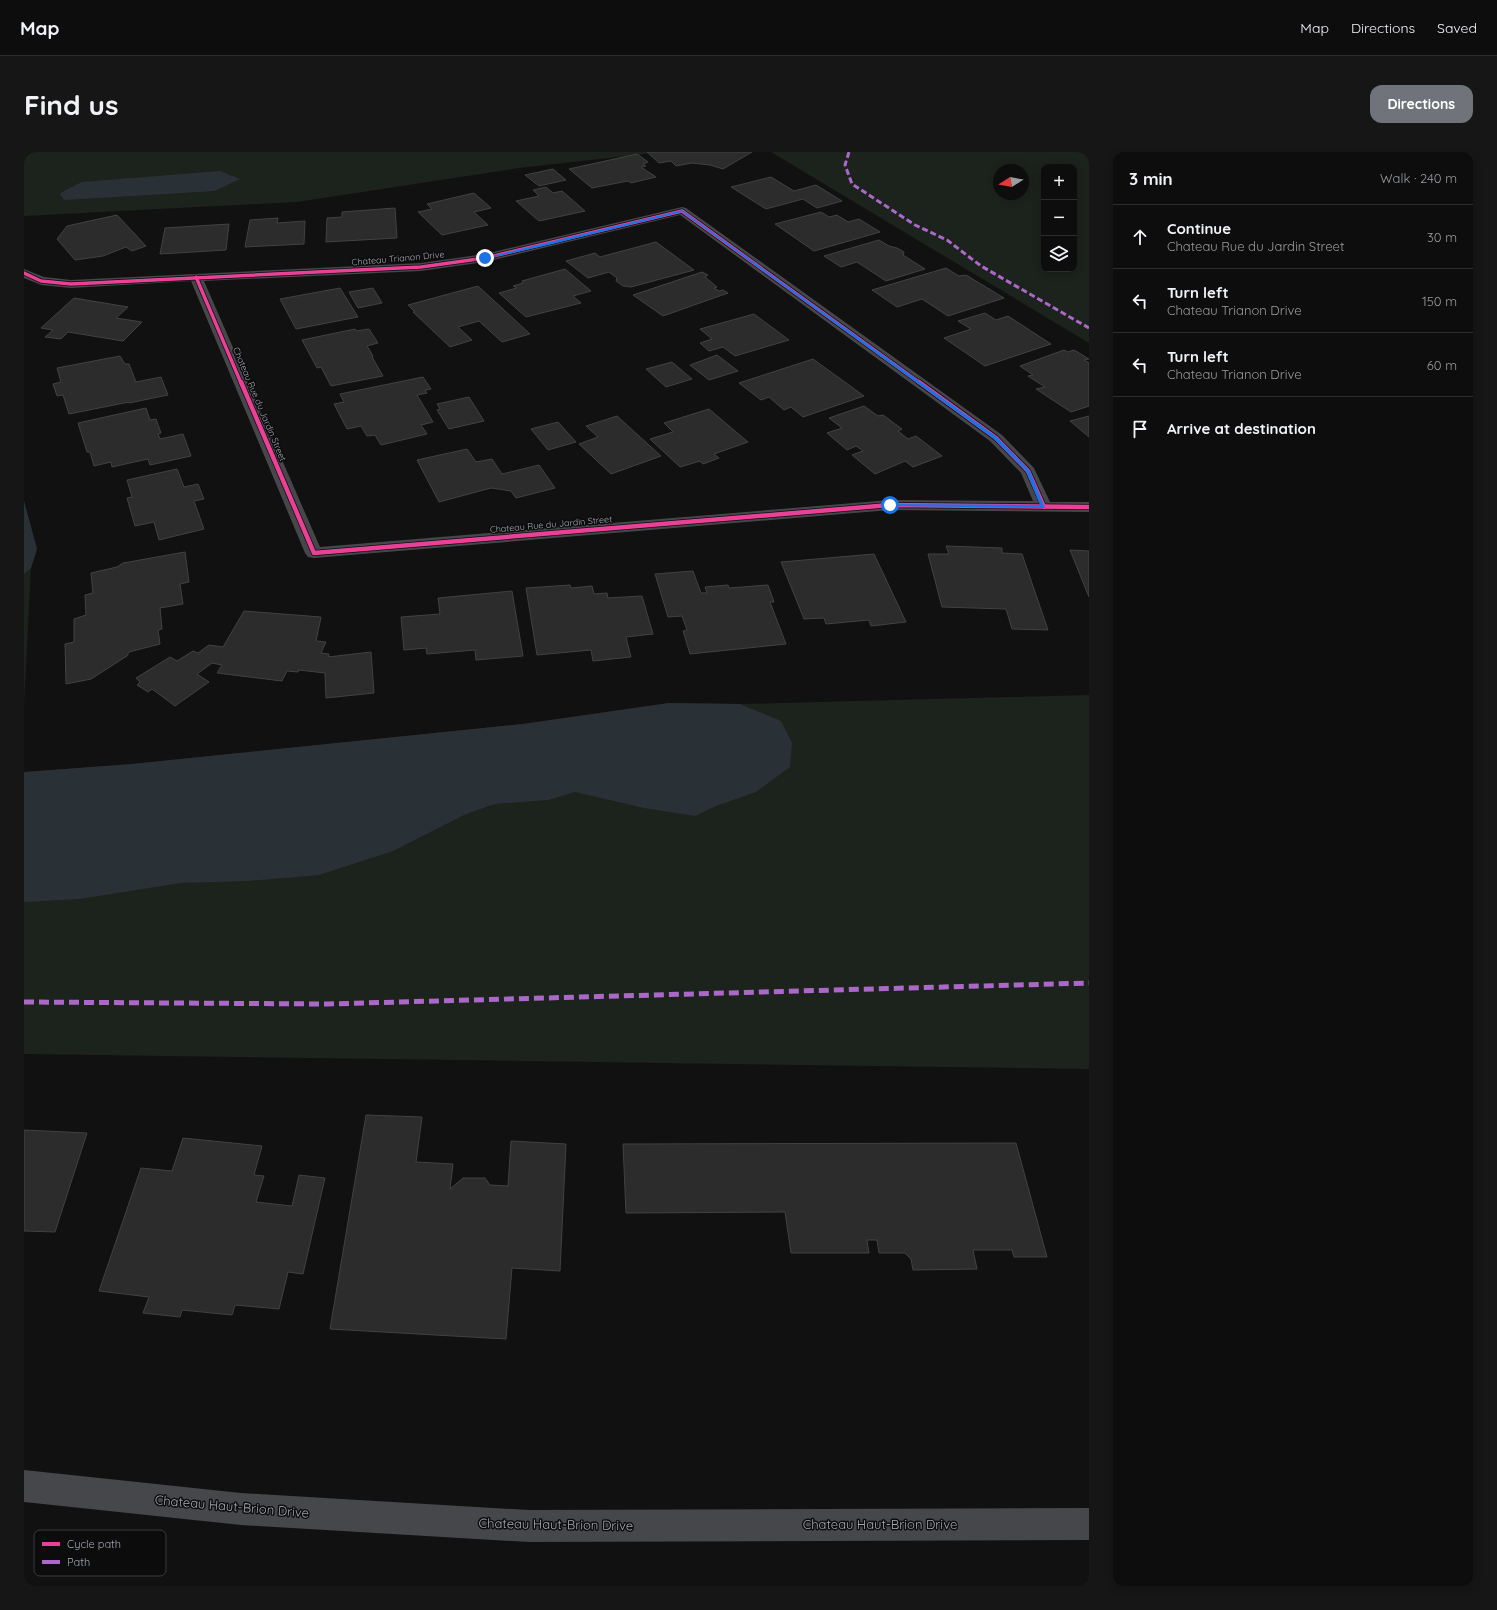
<!DOCTYPE html>
<meta charset="utf-8">
<style>
:root{--surface:#0d0d0e;--page:#161617;--text:#f1f3f6;--muted:#9a9c9e;--line:#2d2d2e;--accent:#70737a}
body{margin:0;font-family:Quicksand,sans-serif;background:var(--page);color:var(--text)}
.controls{position:absolute;right:12px;top:12px;display:grid;overflow:hidden;border-radius:8px;box-shadow:0 2px 10px #0003}
.controls button{width:36px;height:36px;display:grid;place-items:center;padding:0;border:0;border-bottom:1px solid var(--line);background:var(--surface);color:var(--text);font:20px sans-serif}
.compass{position:absolute;left:969px;top:12px;width:36px;height:36px;border-radius:50%;background:var(--surface);box-shadow:0 2px 10px #0003;rotate:259deg}
.stop{position:absolute;width:12px;height:12px;margin:-9px;border:3px solid #1a73e8;border-radius:50%;background:#fff}
.stop.end{background:#1a73e8;border-color:#fff;box-shadow:0 1px 4px #0008}
.list{margin:0;padding:0;list-style:none}
h2{display:flex;justify-content:space-between;align-items:center;height:52px;margin:0;padding:0 16px;font-size:17px}
h2 small{font-size:13px;font-weight:400;color:var(--muted)}
.list li{display:grid;grid-template-columns:26px 1fr auto;gap:12px;align-items:center;box-sizing:border-box;height:64px;padding:0 16px;border-top:1px solid var(--line)}
.list b{display:block;font-size:15px;white-space:nowrap}
.list p{margin:0;font-size:13px;white-space:nowrap;color:var(--muted)}
.list em{font-size:13px;font-style:normal;color:var(--muted)}
.icon{flex:none;width:22px;height:22px;fill:none;stroke:currentColor;stroke-width:2;stroke-linecap:round;stroke-linejoin:round}
.map{position:relative;flex:none;width:1065px;height:1434px;overflow:hidden;border-radius:12px}
header{display:flex;align-items:center;gap:24px;box-sizing:border-box;height:56px;padding:0 20px;background:var(--surface);border-bottom:1px solid var(--line)}
header strong{font-size:19px}
nav{display:flex;gap:22px;margin-inline-start:auto;font-size:14px}
.intro{display:flex;align-items:center;justify-content:space-between;box-sizing:border-box;height:96px;padding:0 24px}
h1{margin:0;font-size:28px}
.button{padding:10px 18px;border-radius:12px;background:var(--accent);color:#fff;font-size:14px;font-weight:700}
main{display:flex;gap:24px;padding:0 24px}
aside{flex:1;background:var(--surface);border-radius:12px;box-shadow:0 2px 10px #0003}
.map>svg:first-child{display:block}
.green{fill:#1c221c;fill-rule:evenodd}
.water{fill:#2a3136}
.building{fill:#2c2c2d;stroke:#414245}
.lines{fill:none;stroke-linecap:round;stroke-linejoin:round}
.minor{fill:#46474a;fill-rule:evenodd}
.quiet-far1{stroke:#ac68c9;stroke-width:3;stroke-dasharray:6 3;stroke-linecap:butt}
.quiet{stroke:#ac68c9;stroke-width:5;stroke-dasharray:10 5;stroke-linecap:butt}
.cycleway-far1-casing{stroke:#0c0c0d;stroke-width:5}
.cycleway-casing{stroke:#0c0c0d;stroke-width:6}
.cycleway-far1{stroke:#ea4096;stroke-width:3.5}
.cycleway{stroke:#ea4096;stroke-width:4.5}
.route{fill:#1a73e8}
.labels{text-anchor:middle;dominant-baseline:central;stroke-width:3;stroke-linejoin:round;paint-order:stroke}
.far-street-label{font-size:9px;fill:#a3a8b2;stroke:#0c0c0d}
.near-street-label{font-size:13px;fill:#a3a8b2;stroke:#0c0c0d}
.key{fill:#0c0c0d;stroke:#393b3f;stroke-width:1}
.key-label{font-size:11px;fill:#a3a8b2}
</style>
<header>
<strong>Map</strong>
<nav><a>Map</a><a>Directions</a><a>Saved</a></nav>
</header>
<div class="intro"><h1>Find us</h1><a class="button">Directions</a></div>
<main>
<div class="map">
<svg width="1065" height="1434" viewBox="0 0 1065 1434">
<rect width="100%" height="100%" fill="#111112"/>
<!-- green -->
<g class="green">
<path d="M 0,0 L 638,0 L 495,16 L 273,50 L 0,64 Z"/>
<path d="M 747,0 L 1065,0 L 1065,191 ZM 1020,15 L 1050,15 L 1050,117 L 1020,117 ZM 975,18 L 999,18 L 999,42 L 975,42 Z"/>
<path d="M 0,349 L 13,397 L 7,416 L 0,553 Z"/>
<path d="M 1065,543 L 1065,917 L 0,902 L 0,620 L 108,612 L 499,572 L 645,551 L 716,552 Z"/>
</g>
<!-- water -->
<g class="water">
<path d="M 196,19 L 216,27 L 191,39 L 40,48 L 36,42 L 40,39 L 58,30 Z"/>
<path d="M 0,349 L 13,397 L 7,416 L 0,422 Z"/>
<path d="M 645,551 L 716,552 L 757,569 L 768,591 L 766,615 L 732,640 L 692,654 L 671,664 L 620,656 L 551,640 L 524,648 L 471,652 L 442,662 L 369,699 L 295,723 L 224,729 L 157,731 L 55,747 L 0,750 L 0,620 L 108,612 L 499,572 Z"/>
</g>
<!-- building -->
<g class="building">
<path d="M 623,0 L 728,0 L 699,17 L 686,13 L 668,11 L 652,14 L 647,9 L 635,11 Z"/>
<path d="M 613,2 L 624,10 L 619,12 L 622,14 L 617,15 L 632,25 L 607,31 L 604,29 L 568,36 L 545,17 Z"/>
<path d="M 529,17 L 542,28 L 515,34 L 501,23 Z"/>
<path d="M 747,25 L 770,39 L 792,33 L 818,49 L 793,56 L 779,47 L 742,57 L 707,35 Z"/>
<path d="M 522,35 L 529,41 L 538,39 L 561,59 L 515,69 L 492,49 L 515,44 L 509,38 Z"/>
<path d="M 450,41 L 467,56 L 450,60 L 464,73 L 418,83 L 394,60 L 408,57 L 403,52 Z"/>
<path d="M 371,56 L 373,86 L 302,90 L 303,66 L 318,65 L 318,60 Z"/>
<path d="M 797,60 L 805,65 L 813,63 L 824,70 L 835,67 L 856,80 L 790,99 L 751,72 Z"/>
<path d="M 93,63 L 122,94 L 108,99 L 102,95 L 79,104 L 51,108 L 33,87 L 43,74 Z"/>
<path d="M 254,66 L 253,71 L 281,69 L 280,92 L 221,95 L 226,68 Z"/>
<path d="M 205,72 L 202,98 L 136,102 L 141,76 Z"/>
<path d="M 855,88 L 865,94 L 873,96 L 880,100 L 879,103 L 901,117 L 862,129 L 833,110 L 817,115 L 800,104 Z"/>
<path d="M 632,90 L 670,118 L 607,135 L 599,134 L 592,129 L 593,126 L 585,120 L 564,126 L 542,109 L 571,101 L 576,105 Z"/>
<path d="M 922,116 L 935,124 L 942,123 L 980,146 L 924,164 L 898,147 L 873,155 L 848,138 Z"/>
<path d="M 541,117 L 567,139 L 549,144 L 557,151 L 502,165 L 475,141 L 493,136 L 489,134 L 499,131 L 498,129 Z"/>
<path d="M 678,120 L 684,123 L 681,125 L 693,135 L 690,136 L 695,139 L 699,138 L 704,141 L 639,164 L 609,143 Z"/>
<path d="M 454,134 L 506,182 L 478,190 L 455,169 L 434,175 L 448,188 L 426,195 L 389,160 L 391,160 L 384,153 Z"/>
<path d="M 316,136 L 334,165 L 272,177 L 256,147 Z"/>
<path d="M 349,136 L 358,151 L 334,156 L 325,140 Z"/>
<path d="M 50,146 L 104,155 L 92,166 L 118,170 L 99,189 L 44,180 L 37,187 L 21,185 L 29,178 L 17,176 Z"/>
<path d="M 961,161 L 972,168 L 984,164 L 1027,192 L 961,214 L 920,186 L 947,177 L 934,169 Z"/>
<path d="M 730,162 L 765,188 L 711,204 L 699,195 L 685,199 L 676,191 L 688,187 L 676,177 Z"/>
<path d="M 331,177 L 332,179 L 345,177 L 354,191 L 343,194 L 349,204 L 348,205 L 359,224 L 307,234 L 297,215 L 293,216 L 278,188 Z"/>
<path d="M 1040,198 L 1044,200 L 1050,198 L 1065,207 L 1060,208 L 1065,211 L 1065,254 L 1047,260 L 1012,237 L 1021,235 L 1004,224 L 1009,223 L 996,214 Z"/>
<path d="M 693,203 L 714,219 L 685,228 L 666,213 Z"/>
<path d="M 96,204 L 101,212 L 105,212 L 112,230 L 137,225 L 144,243 L 105,251 L 105,250 L 45,262 L 39,243 L 33,244 L 29,232 L 37,230 L 33,216 Z"/>
<path d="M 789,207 L 840,244 L 779,265 L 767,255 L 760,258 L 745,245 L 737,248 L 715,231 Z"/>
<path d="M 648,210 L 668,227 L 642,235 L 622,217 Z"/>
<path d="M 399,225 L 407,237 L 401,238 L 403,241 L 393,243 L 409,270 L 397,273 L 403,282 L 357,293 L 351,283 L 343,284 L 337,274 L 323,277 L 310,252 L 320,250 L 316,242 Z"/>
<path d="M 445,245 L 460,269 L 425,277 L 413,258 L 416,257 L 413,252 Z"/>
<path d="M 840,254 L 854,264 L 859,263 L 878,277 L 874,279 L 884,287 L 892,284 L 918,304 L 889,315 L 881,309 L 851,322 L 828,303 L 839,299 L 832,294 L 823,298 L 803,281 L 818,276 L 805,266 Z"/>
<path d="M 122,256 L 126,268 L 132,267 L 137,281 L 134,282 L 136,287 L 159,282 L 167,304 L 126,313 L 124,307 L 88,315 L 87,310 L 70,314 L 66,300 L 63,300 L 54,271 Z"/>
<path d="M 685,257 L 724,290 L 690,302 L 695,306 L 679,312 L 676,309 L 656,315 L 626,287 L 649,280 L 640,271 Z"/>
<path d="M 593,264 L 637,304 L 587,322 L 555,292 L 574,285 L 562,274 Z"/>
<path d="M 1065,264 L 1065,285 L 1046,269 Z"/>
<path d="M 534,270 L 552,290 L 524,298 L 507,277 Z"/>
<path d="M 443,297 L 452,310 L 468,307 L 478,322 L 515,313 L 531,336 L 492,346 L 487,339 L 467,336 L 415,350 L 393,308 Z"/>
<path d="M 153,317 L 160,335 L 174,332 L 180,347 L 170,349 L 180,377 L 135,388 L 130,370 L 111,374 L 103,346 L 108,345 L 103,328 Z"/>
<path d="M 922,394 L 978,396 L 978,401 L 998,402 L 1024,478 L 988,477 L 982,457 L 918,455 L 904,402 L 925,402 Z"/>
<path d="M 1046,398 L 1065,399 L 1065,445 Z"/>
<path d="M 161,400 L 165,430 L 156,432 L 159,452 L 136,456 L 138,477 L 134,478 L 136,492 L 105,500 L 103,504 L 67,527 L 42,532 L 41,492 L 50,490 L 50,467 L 62,463 L 61,443 L 69,441 L 67,421 L 93,415 L 99,411 Z"/>
<path d="M 850,402 L 882,470 L 847,474 L 845,468 L 802,472 L 800,466 L 780,467 L 757,410 Z"/>
<path d="M 669,419 L 677,441 L 683,441 L 681,435 L 704,433 L 705,436 L 744,433 L 750,450 L 746,450 L 762,492 L 666,502 L 659,479 L 663,478 L 658,464 L 644,465 L 631,422 Z"/>
<path d="M 546,433 L 547,436 L 568,434 L 570,442 L 583,441 L 584,446 L 618,444 L 629,482 L 602,485 L 607,505 L 569,509 L 567,498 L 513,503 L 502,436 Z"/>
<path d="M 488,439 L 499,504 L 452,508 L 451,498 L 403,502 L 402,496 L 380,498 L 377,465 L 416,462 L 414,446 Z"/>
<path d="M 220,459 L 297,465 L 292,489 L 302,490 L 297,501 L 305,502 L 304,505 L 347,500 L 350,541 L 302,546 L 301,521 L 275,518 L 274,520 L 263,519 L 258,529 L 193,521 L 198,513 L 188,511 L 173,522 L 185,530 L 151,554 L 128,537 L 124,540 L 113,533 L 116,530 L 112,526 L 146,505 L 153,509 L 169,499 L 174,501 L 185,493 L 199,495 Z"/>
<path d="M 342,963 L 398,965 L 392,1010 L 429,1012 L 426,1037 L 439,1026 L 461,1026 L 466,1033 L 484,1034 L 487,989 L 542,992 L 536,1119 L 488,1116 L 482,1187 L 306,1177 Z"/>
<path d="M 0,978 L 63,981 L 31,1080 L 0,1079 Z"/>
<path d="M 159,986 L 238,994 L 230,1023 L 240,1024 L 232,1050 L 268,1054 L 275,1023 L 301,1026 L 279,1122 L 264,1120 L 255,1157 L 211,1153 L 208,1163 L 158,1158 L 156,1165 L 119,1161 L 125,1145 L 75,1139 L 117,1016 L 148,1019 Z"/>
<path d="M 992,991 L 1023,1105 L 990,1105 L 988,1098 L 949,1098 L 953,1117 L 889,1118 L 887,1107 L 881,1101 L 855,1101 L 853,1088 L 843,1088 L 845,1101 L 767,1101 L 761,1060 L 602,1061 L 599,992 Z"/>
</g>
<g class="lines">
<!-- minor -->
<g class="minor">
<path d="M 658,55 L 662,56 L 978,283 L 1010,316 L 1026,350 L 1065,350 L 1065,360 L 866,358 L 290,406 L 284,405 L 281,401 L 167,129 L 47,136 L 17,133 L 0,126 L 0,117 L 20,125 L 47,128 L 397,111 L 461,102 ZM 656,63 L 966,289 L 997,321 L 1009,349 L 866,348 L 296,395 L 180,129 L 397,119 L 461,110 Z"/>
<path d="M 0,1318 L 217,1341 L 505,1358 L 1065,1356 L 1065,1388 L 505,1390 L 217,1373 L 0,1350 Z"/>
</g>
<!-- quiet-far1 -->
<path class="quiet-far1" d="M 825,0 L 821,13 L 828,32 L 891,73 L 923,88 L 957,114 L 1065,176"/>
<!-- quiet -->
<path class="quiet" d="M 0,850 L 303,852 L 1065,831"/>
<!-- cycleway-far1 casing -->
<g class="cycleway-far1-casing">
<g id="cycleway-far1">
<path d="M 0,121 L 17,129 L 47,132 L 397,115 L 461,106 L 658,59 L 896,231"/>
<path d="M 172,125 L 217,231"/>
</g>
</g>
<!-- cycleway casing -->
<g class="cycleway-casing">
<g id="cycleway">
<path d="M 217,230 L 290,401 L 866,353 L 1065,355"/>
<path d="M 895,230 L 972,286 L 1004,319 L 1020,355"/>
</g>
</g>
<!-- cycleway-far1 -->
<use href="#cycleway-far1" class="cycleway-far1"/>
<!-- cycleway -->
<use href="#cycleway" class="cycleway"/>
</g>
<!-- route -->
<path class="route" d="M 658,58 L 973,285 L 1006,319 L 1021,356 L 864,354 L 866,352 L 1016,353 L 1002,319 L 970,287 L 658,60 L 520,94 L 461,107 L 459,106 Z"/>
<g class="labels">
<!-- far-street labels -->
<g class="far-street-label">
<text transform="translate(374 106) rotate(-5)">Chateau Trianon Drive</text>
<text transform="translate(236 252) rotate(67)">Chateau Rue du Jardin Street</text>
<text transform="translate(527 372) rotate(-5)">Chateau Rue du Jardin Street</text>
</g>
<!-- near-street labels -->
<g class="near-street-label">
<text transform="translate(208 1354) rotate(5)">Chateau Haut-Brion Drive</text>
<text transform="translate(532 1372) rotate(1)">Chateau Haut-Brion Drive</text>
<text x="856" y="1372">Chateau Haut-Brion Drive</text>
</g>
</g>
<!-- legend -->
<rect x="10" y="1378" width="132" height="46" rx="6" class="key"/>
<rect x="18" y="1390" width="18" height="4" fill="#ea4096"/>
<rect x="18" y="1408" width="18" height="4" fill="#ac68c9"/>
<g class="key-label">
<text x="43" y="1396">Cycle path</text>
<text x="43" y="1414">Path</text>
</g>
</svg>
<div class="controls">
<button>+</button>
<button>−</button>
<button><svg class="icon" aria-label="layers" viewBox="0 0 24 24"><path d="M12 4l9 5-9 5-9-5zM3 14l9 5 9-5"/></svg></button>
</div>
<svg class="compass" viewBox="-18 -18 36 36"><path d="M0-13l5 13h-10z" fill="#e53935"/><path d="M0 13l5-13h-10z" fill="#9a9c9e"/></svg>
<div class="stop" style="left:866px;top:353px"></div>
<div class="stop end" style="left:461px;top:106px"></div>
</div>
<aside>
<h2>3 min<small>Walk · 240 m</small></h2>
<ul class="list">
<li><svg class="icon" aria-label="ahead" viewBox="0 0 24 24"><path d="M12 20V5M6 11l6-6 6 6"/></svg><div><b>Continue</b><p>Chateau Rue du Jardin Street</p></div><em>30 m</em></li>
<li><svg class="icon" aria-label="left" viewBox="0 0 24 24"><path d="M17 20v-9H6M10 6l-5 5 5 5"/></svg><div><b>Turn left</b><p>Chateau Trianon Drive</p></div><em>150 m</em></li>
<li><svg class="icon" aria-label="left" viewBox="0 0 24 24"><path d="M17 20v-9H6M10 6l-5 5 5 5"/></svg><div><b>Turn left</b><p>Chateau Trianon Drive</p></div><em>60 m</em></li>
<li><svg class="icon" aria-label="arrive" viewBox="0 0 24 24"><path d="M6 21V4h12l-3 4 3 4H6"/></svg><div><b>Arrive at destination</b></div></li>
</ul>
</aside>
</main>
